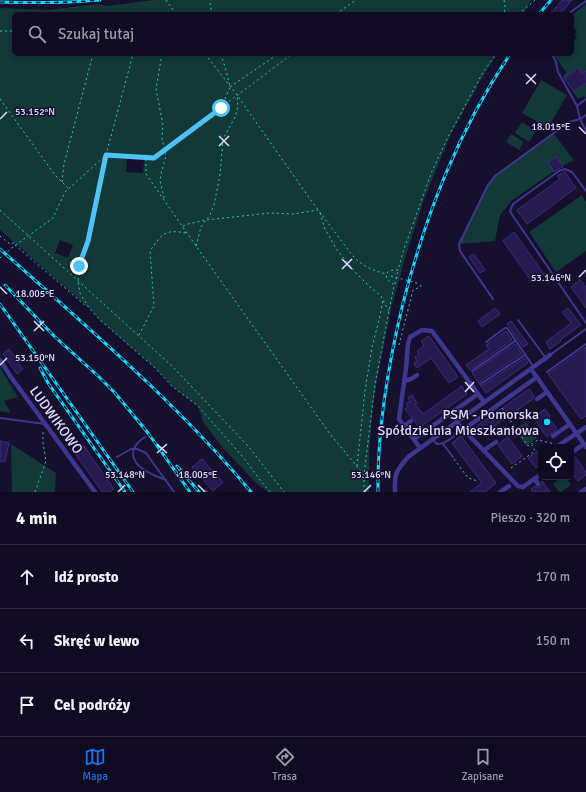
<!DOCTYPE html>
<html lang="pl">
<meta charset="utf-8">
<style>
:root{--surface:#100b22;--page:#1e192f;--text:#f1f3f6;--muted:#9c9ba5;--line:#302b40;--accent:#1a73e8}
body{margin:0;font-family:Signika,sans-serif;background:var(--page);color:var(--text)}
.controls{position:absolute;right:12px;bottom:12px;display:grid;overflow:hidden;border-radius:6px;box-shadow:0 2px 6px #0003}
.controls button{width:36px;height:36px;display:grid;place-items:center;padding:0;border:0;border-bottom:1px solid var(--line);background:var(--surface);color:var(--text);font:20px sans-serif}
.stop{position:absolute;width:12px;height:12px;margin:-9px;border:3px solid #4fc3f7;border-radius:50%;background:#fff}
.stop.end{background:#4fc3f7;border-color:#fff;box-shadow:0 1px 4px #0008}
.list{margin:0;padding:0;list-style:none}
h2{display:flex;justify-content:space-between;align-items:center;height:52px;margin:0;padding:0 16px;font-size:17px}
h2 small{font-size:13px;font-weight:400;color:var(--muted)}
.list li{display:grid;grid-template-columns:26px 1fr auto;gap:12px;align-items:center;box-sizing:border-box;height:64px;padding:0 16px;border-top:1px solid var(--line)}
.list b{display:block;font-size:15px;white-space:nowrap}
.list em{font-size:13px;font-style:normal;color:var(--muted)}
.icon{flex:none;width:22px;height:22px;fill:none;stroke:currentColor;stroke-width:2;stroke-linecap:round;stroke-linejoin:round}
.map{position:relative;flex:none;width:586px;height:492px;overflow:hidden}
.search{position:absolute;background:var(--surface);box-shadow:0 2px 6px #0003;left:12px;right:12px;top:12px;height:44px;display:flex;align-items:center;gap:10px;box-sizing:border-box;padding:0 14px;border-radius:6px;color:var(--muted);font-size:15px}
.sheet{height:244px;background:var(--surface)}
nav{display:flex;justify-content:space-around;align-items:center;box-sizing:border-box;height:56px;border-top:1px solid var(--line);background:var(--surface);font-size:11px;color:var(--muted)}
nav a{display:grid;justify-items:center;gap:2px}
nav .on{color:var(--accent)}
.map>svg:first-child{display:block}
.green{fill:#123838;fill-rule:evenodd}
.building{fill:#271a50;stroke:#3e2a7e}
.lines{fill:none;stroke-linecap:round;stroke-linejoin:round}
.path{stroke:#27c8c4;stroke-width:1;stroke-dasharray:2 3;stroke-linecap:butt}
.lane{stroke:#3e3790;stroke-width:2}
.street{stroke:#3e3790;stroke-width:4.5}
.rail-casing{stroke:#08deff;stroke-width:3}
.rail{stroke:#160f2e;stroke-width:1.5;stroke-dasharray:4.5;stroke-linecap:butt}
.path-bridge{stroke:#27c8c4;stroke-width:1;stroke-dasharray:2 3;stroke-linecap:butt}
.route{stroke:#4fc3f7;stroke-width:5}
.ticks{fill:none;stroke:#e1dcff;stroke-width:1.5}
.poi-dot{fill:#08deff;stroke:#160f2e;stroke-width:1.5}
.labels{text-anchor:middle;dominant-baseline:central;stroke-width:3;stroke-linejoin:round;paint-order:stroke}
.poi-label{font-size:14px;fill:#e1dcff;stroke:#160f2e;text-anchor:end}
.street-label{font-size:14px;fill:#e1dcff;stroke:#160f2e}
.ticks-label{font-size:10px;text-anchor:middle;fill:#e1dcff;stroke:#160f2e;stroke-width:3;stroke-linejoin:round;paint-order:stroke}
</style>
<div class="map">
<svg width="586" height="492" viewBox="0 0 586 492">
<rect width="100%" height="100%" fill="#160f2e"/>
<!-- green -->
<g class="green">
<path d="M 153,0 L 532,0 L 529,3 L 524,14 L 14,14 L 14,54 L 497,54 L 482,78 L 450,136 L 424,200 L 406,255 L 391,309 L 378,375 L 373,406 L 369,454 L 369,492 L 269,492 L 258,485 L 222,447 L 203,422 L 198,406 L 173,387 L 154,367 L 100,320 L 89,308 L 0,230 L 0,8 L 48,10 L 97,4 L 108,6 ZM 127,159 L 144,160 L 143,173 L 126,172 ZM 60,240 L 73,245 L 68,258 L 55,253 Z"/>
<path d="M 586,4 L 586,99 L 584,96 L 578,99 L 563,77 L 566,72 L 554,55 L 556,54 L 572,54 L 572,42 L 577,38 L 575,34 L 577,32 L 572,25 L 572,15 Z"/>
<path d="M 541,80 L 567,95 L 548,128 L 522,113 Z"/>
<path d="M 522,122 L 536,131 L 529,142 L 515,133 Z"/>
<path d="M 511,134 L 524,142 L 519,150 L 506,142 Z"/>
<path d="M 554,134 L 574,160 L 559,168 L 511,201 L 507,207 L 500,215 L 495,241 L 459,244 L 488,185 L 495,176 Z"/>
<path d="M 582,195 L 586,202 L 586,251 L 556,272 L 529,232 Z"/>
<path d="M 0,367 L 18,397 L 4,401 L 11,413 L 0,411 Z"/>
<path d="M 526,422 L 537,438 L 526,446 L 515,429 Z"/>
<path d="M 11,444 L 56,473 L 55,492 L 12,492 Z"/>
<path d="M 562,477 L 566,477 L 571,485 L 561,492 L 559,492 L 553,484 Z"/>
</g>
<!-- building -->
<g class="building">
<path d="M 562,0 L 572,0 L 560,14 L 550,14 Z"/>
<path d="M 578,68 L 582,74 L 586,71 L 586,83 L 574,92 L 564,78 Z"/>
<path d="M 556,157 L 563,167 L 558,169 L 554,172 L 548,162 Z"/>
<path d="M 565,172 L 576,188 L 527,224 L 517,210 L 560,179 L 557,176 Z"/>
<path d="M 514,232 L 544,274 L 532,282 L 503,241 Z"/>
<path d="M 474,254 L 485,270 L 480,273 L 469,257 Z"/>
<path d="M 580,280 L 586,287 L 586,308 L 571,287 Z"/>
<path d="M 495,308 L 500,314 L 482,327 L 478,321 Z"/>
<path d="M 568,308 L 581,325 L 560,340 L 561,341 L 550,349 L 546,342 L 571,323 L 562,312 Z"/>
<path d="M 511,321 L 528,344 L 523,347 L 507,324 Z"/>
<path d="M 506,331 L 512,340 L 470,370 L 466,365 L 489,349 L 486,345 Z"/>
<path d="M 429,336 L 458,377 L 449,383 L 431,358 L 417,368 L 414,363 L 417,361 L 415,357 L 419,354 L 417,351 L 424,346 L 421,341 Z"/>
<path d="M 515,344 L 522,354 L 481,381 L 480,383 L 480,385 L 483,385 L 525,358 L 528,363 L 486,393 L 472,373 Z"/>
<path d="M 586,347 L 586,416 L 581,419 L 548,374 Z"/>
<path d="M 9,349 L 23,369 L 17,374 L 3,354 Z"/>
<path d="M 462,386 L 467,394 L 419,428 L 415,422 L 414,419 L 411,417 L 405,409 L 408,407 L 407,403 L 410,401 L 408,398 L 412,395 L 417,403 L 415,404 L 423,414 Z"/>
<path d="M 529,389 L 534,396 L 533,399 L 483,434 L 477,426 Z"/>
<path d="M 545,409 L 550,416 L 549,417 L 551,421 L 557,429 L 547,437 L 533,417 Z"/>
<path d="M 461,436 L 496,483 L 485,492 L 470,492 L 482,483 L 452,443 Z"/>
<path d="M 508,437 L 522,456 L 512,464 L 498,445 L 500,443 Z"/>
<path d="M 0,441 L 9,443 L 5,462 L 0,461 Z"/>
<path d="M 83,445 L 114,489 L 110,492 L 102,492 L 74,452 Z"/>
<path d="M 541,449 L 541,465 L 536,468 L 528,458 Z"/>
<path d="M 575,457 L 586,472 L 586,475 L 578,481 L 571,471 L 571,460 Z"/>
<path d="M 202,459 L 223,482 L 213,491 L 192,467 Z"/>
<path d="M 542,481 L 550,492 L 533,492 L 531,489 L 535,486 L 538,488 L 540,487 L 542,484 L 541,482 Z"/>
</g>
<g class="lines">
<!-- path -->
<g class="path">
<path d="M 166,0 L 176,14"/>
<path d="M 504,0 L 505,6 L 504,14"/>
<path d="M 210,3 L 212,14"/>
<path d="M 336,14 L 356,0"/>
<path d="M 518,14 L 533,2 L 535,0"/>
<path d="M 0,31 L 14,31"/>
<path d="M 162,54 L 156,89 L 163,125 L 162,139 L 166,156 L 161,174 L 160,181 L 165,201"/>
<path d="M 205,54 L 237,95 L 310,199 L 352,255 C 362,266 372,270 386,274 C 389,270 393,270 398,270 L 404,249 L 432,171 L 448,137 L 482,74 L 496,54"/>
<path d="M 221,54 L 227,74 L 230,87 L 222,106"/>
<path d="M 230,87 L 278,54"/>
<path d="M 0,99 L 55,175 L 68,188"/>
<path d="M 146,159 L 146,174 L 196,246 L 330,434 L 364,475"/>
<path d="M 62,182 L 64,164 L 93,54"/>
<path d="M 0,210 L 172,366 L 248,446 L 284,492"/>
<path d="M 320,213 L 325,229 L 337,250 L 356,273 L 370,287 L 381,296 L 389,312"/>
<path d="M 183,226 L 188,224 L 206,220 L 270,213 L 293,214 L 318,210"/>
<path d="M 0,236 L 10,244 L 17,242"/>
<path d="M 15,245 L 87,307"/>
<path d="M 196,246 L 201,227 L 210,215 L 214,205 L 220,175 L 223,139 L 235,117 L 238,107 L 237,96"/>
<path d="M 0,258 L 13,247 L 53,218 L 65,192 L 106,155 L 133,54"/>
<path d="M 395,284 L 398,270"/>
<path d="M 139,335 L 154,306 L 150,251 C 162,234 164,229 186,233"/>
<path d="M 399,345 L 413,290 L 420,287 L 421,286 L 420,284"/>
<path d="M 502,408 L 528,446 L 538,440 L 555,444"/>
<path d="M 454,459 L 468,478 L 475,480 L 476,482"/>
<path d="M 357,466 L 365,391 L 372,347 L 380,316 L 383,299"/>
<path d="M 511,468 L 535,451 L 532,445"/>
<path d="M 35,492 L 46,461 L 43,443 L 43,431"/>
<path d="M 270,492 L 260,480 L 243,457 L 198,406 L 173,387 L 154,367 L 100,320 L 89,308 L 80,293 L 78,281 L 79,267 L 87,241 L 106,155 L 154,158 L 292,54"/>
<path d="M 364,492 L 364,475 L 375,384 L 394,285 L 387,279 L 386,275"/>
</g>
<!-- lane -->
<g class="lane">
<path d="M 568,14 L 586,1"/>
<path d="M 552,54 L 556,62 L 558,72 L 577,106"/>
<path d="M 586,99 L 577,106 L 580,119 L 586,131"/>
<path d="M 586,191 L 572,172 L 565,169 L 559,171 L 513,204 L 510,211 L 513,216 L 586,323"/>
<path d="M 493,299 L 460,251 L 459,244 L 488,185 L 495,176 L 569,122 L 580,119 L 586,115"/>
<path d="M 518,320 L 545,357"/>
<path d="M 486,342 L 505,328 L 507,328 L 533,366"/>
<path d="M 550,355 L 586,329"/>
<path d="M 472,371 L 515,341"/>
<path d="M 547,372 L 586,344"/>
<path d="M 482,383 L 525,355"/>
<path d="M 0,418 L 45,424"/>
<path d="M 145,437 C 142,439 138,442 136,445 C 134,448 133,450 133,454 C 134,469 154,475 166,480"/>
<path d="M 433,440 L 437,444 C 444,445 451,438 457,434"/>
<path d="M 443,444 L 453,457"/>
<path d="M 117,457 L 131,449 L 137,449 L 146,453 L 174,492"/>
<path d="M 205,490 L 207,492"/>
</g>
<!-- street -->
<g class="street">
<path d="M 0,360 L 11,377 L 95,492"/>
<path d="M 531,369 L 586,447"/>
<path d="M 404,381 L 411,379 L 417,375"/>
<path d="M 537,399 L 547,392"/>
<path d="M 456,422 L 518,486 L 523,487 L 541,474"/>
<path d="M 404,426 L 411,421"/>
<path d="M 463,430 L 537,377"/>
<path d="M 553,436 L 570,424"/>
<path d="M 414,439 L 478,394"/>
<path d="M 559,445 L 586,427"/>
<path d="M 420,448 L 399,419 L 406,368 L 408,344 L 410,337 L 422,330 L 432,331 L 484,402"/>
<path d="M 484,450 L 496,442"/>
<path d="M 571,453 L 584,444"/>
<path d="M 535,479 L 538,484"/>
<path d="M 395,492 C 394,474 396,471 408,457 L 550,355"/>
<path d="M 500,492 L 509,486"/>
<path d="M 581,492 L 586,489"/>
</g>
<!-- rail casing -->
<g class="rail-casing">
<g id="rail">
<path d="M 0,2 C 34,3 67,3 100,0"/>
<path d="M 539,14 L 551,0"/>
<path d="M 0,249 C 87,327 176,402 251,492"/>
<path d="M 5,285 L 54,336 L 98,376 L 115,393 L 148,433 L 190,492"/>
<path d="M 0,304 L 133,492"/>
<path d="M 40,368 L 48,383 L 125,492"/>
<path d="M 177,466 L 199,492"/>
<path d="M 378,492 C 377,428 388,365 403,303 C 426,214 458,131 510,54"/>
</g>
</g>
<!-- rail -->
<use href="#rail" class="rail"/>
<!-- path-bridge -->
<path class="path-bridge" d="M 391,276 L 420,284"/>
</g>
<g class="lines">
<!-- route -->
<path class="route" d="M 79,266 L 88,241 L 106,155 L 154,158 L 221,108"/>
</g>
<!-- ticks -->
<path class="ticks" d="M 526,74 L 536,84M 526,84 L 536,74M 0,119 L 7,112M 579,127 L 586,134M 219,136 L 229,146M 219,146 L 229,136M 342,259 L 352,269M 342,269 L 352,259M 579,277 L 586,270M 0,287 L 7,294M 34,321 L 44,331M 34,331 L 44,321M 0,365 L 7,358M 465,382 L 474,392M 465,392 L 474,382M 157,444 L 167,453M 157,453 L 167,444M 198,485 L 205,492M 118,492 L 125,485M 364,492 L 371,485"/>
<!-- markers -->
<circle class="poi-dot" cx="547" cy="422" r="4"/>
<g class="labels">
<!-- poi labels -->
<g class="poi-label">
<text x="539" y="414">PSM - Pomorska<tspan x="539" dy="16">Spółdzielnia Mieszkaniowa</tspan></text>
</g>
<!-- street labels -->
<g class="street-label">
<text transform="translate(56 420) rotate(54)">LUDWIKOWO</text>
</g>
</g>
<g class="ticks-label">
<text x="35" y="115">53.152°N</text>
<text x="551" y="130">18.015°E</text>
<text x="551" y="281">53.146°N</text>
<text x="35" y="297">18.005°E</text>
<text x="35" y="361">53.150°N</text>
<text x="125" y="478">53.148°N</text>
<text x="198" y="478">18.005°E</text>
<text x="371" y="478">53.146°N</text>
</g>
</svg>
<div class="controls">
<button><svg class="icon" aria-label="locate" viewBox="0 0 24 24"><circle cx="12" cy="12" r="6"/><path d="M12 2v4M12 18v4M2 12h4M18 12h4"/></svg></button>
</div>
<div class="stop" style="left:221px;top:108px"></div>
<div class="stop end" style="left:79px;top:266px"></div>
<div class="search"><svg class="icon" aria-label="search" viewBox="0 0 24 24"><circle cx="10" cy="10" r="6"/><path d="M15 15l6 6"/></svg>Szukaj tutaj</div>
</div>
<section class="sheet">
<h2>4 min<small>Pieszo · 320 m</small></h2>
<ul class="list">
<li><svg class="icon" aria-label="ahead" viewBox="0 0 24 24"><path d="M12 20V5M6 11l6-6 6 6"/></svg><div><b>Idź prosto</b></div><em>170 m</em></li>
<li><svg class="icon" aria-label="left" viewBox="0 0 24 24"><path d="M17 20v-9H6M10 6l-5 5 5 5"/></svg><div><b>Skręć w lewo</b></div><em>150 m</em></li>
<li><svg class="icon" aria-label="arrive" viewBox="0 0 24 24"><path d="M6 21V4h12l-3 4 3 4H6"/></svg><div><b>Cel podróży</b></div></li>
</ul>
</section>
<nav>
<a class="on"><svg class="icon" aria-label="map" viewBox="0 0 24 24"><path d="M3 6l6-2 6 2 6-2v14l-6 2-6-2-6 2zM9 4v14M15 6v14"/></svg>Mapa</a>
<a><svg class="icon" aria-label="directions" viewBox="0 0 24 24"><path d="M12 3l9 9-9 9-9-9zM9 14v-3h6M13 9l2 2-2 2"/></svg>Trasa</a>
<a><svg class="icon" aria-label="saved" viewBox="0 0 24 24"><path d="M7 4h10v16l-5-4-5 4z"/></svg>Zapisane</a>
</nav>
